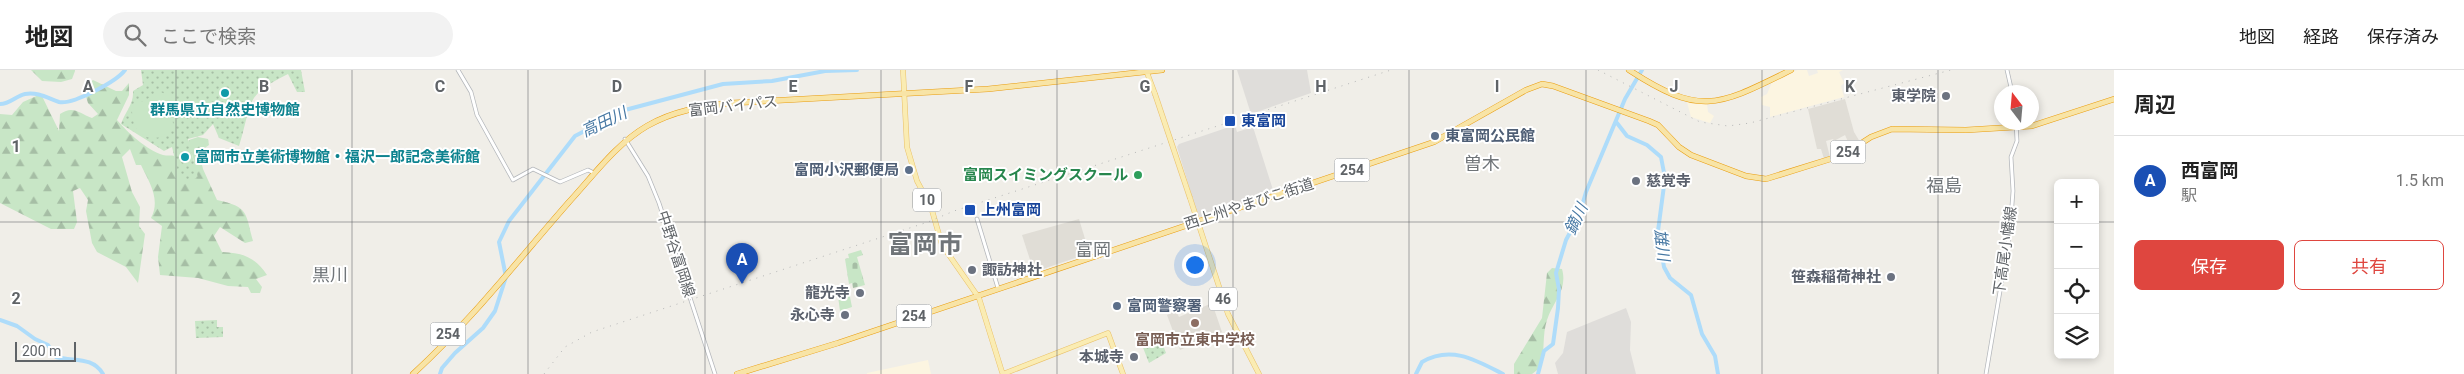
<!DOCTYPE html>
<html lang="ja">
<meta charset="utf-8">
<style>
:root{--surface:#fff;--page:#f2f2f2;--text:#222;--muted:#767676;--line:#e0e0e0;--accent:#df463f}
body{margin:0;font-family:Roboto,"Noto Sans JP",sans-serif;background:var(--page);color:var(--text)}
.controls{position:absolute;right:15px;bottom:15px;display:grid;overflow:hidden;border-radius:8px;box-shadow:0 2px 8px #0003}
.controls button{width:45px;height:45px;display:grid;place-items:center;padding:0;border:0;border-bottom:1px solid var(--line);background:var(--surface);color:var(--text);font:25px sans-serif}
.compass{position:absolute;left:1994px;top:15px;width:45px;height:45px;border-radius:50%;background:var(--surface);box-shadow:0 2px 8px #0003;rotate:344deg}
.scale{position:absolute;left:15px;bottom:12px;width:61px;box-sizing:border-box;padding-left:5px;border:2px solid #5f6367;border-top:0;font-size:14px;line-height:18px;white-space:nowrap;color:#5f6367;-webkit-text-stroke:4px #fff;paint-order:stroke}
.you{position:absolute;left:1194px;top:194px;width:18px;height:18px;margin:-12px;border:4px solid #fff;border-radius:50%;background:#1a73e8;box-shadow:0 0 0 8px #1a73e833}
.badge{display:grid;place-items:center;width:32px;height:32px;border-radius:50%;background:var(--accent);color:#fff;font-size:16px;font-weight:700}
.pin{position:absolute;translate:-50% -41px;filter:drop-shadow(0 1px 2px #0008)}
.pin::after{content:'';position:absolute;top:26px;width:18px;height:15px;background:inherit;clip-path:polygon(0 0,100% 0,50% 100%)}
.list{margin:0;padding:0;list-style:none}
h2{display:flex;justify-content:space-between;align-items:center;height:65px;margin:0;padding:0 20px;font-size:21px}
h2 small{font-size:16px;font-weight:400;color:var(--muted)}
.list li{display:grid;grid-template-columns:32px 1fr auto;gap:15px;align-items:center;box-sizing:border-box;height:90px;padding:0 20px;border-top:1px solid var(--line)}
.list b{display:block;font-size:19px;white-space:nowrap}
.list p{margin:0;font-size:16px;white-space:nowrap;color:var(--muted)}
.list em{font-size:16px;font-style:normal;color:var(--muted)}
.actions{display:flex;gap:10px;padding:15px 20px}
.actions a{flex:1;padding:11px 0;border:1px solid var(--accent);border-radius:8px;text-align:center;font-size:18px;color:var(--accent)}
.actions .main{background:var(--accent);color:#fff}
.icon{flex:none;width:28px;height:28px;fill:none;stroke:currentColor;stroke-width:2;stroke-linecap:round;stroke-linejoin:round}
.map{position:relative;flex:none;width:2114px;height:304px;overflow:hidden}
header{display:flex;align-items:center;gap:30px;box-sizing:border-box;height:70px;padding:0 25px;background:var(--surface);border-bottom:1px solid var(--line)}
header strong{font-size:24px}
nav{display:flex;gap:28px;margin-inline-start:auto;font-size:18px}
.search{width:350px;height:45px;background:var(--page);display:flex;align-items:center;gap:12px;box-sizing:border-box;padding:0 18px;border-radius:28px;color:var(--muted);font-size:19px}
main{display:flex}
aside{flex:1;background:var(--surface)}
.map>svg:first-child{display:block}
.commercial{fill:#fcf5e1}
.industrial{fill:#dfddda}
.education{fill:#e0ddd6}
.forest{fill:url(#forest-firs)}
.cemetery{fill:url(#cemetery-stones)}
.park{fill:url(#park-dots)}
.pitch{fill:#c8e6c6}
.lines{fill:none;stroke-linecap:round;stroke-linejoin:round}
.river{stroke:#aedcfa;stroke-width:4}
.secondary-casing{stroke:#b4b7bb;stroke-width:4.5}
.primary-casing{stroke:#e9c068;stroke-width:5.5}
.trunk-casing{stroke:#e99d0f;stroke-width:6}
.secondary{stroke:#fff;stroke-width:3}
.primary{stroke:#faecb3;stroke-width:4.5}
.trunk{stroke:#f8e4a6;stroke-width:5}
.rail{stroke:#b6b7b7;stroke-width:1;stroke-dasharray:1 6;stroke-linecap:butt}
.primary-bridge-casing{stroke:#e9c068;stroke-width:5.5;stroke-linecap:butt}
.primary-bridge{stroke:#faecb3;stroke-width:4.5}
.grid{fill:none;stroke:#5f6367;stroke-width:1;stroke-opacity:0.55}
.culture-dot{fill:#0f9aa8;stroke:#fff;stroke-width:2}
.worship-dot{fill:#6b7280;stroke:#fff;stroke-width:2}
.transit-dot{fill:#1a4fb4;stroke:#fff;stroke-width:2}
.service-dot{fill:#5c6f8a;stroke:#fff;stroke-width:2}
.leisure-dot{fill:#2e9e5b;stroke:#fff;stroke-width:2}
.education-dot{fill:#8d6e63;stroke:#fff;stroke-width:2}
.labels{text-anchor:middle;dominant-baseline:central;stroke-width:4;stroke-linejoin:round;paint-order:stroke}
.shield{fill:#fff;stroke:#8f9295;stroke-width:1}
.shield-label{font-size:14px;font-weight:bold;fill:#5f6367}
.worship-label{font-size:15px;font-weight:bold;fill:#5b616d;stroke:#fff;text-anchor:end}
.street-label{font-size:15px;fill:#5f6367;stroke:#fff}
.culture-label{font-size:15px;font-weight:bold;fill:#0d838f;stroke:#fff}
.transit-label{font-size:15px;font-weight:bold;fill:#164399;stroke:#fff;text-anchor:start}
.service-label{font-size:15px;font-weight:bold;fill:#4e5e75;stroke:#fff;text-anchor:start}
.leisure-label{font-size:15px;font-weight:bold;fill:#27864d;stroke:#fff;text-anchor:end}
.education-label{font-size:15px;font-weight:bold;fill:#785e54;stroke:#fff}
.water-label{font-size:16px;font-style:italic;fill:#4778a3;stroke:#fff}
.quarter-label{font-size:18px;fill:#707579;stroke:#fff}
.town-label{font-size:25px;font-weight:bold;fill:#707579;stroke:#fff}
.grid-label{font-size:16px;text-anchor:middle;font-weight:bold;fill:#5f6367;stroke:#fff;stroke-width:4;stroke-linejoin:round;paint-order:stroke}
</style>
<header>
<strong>地図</strong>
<div class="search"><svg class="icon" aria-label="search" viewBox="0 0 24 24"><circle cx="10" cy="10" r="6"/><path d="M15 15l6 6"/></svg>ここで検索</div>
<nav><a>地図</a><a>経路</a><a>保存済み</a></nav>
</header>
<main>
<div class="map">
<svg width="2114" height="304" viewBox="0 0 2114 304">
<defs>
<pattern id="forest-firs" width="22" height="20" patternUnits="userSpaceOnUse" patternTransform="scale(1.25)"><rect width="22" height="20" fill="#c8e6c6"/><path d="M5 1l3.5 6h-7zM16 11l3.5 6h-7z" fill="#a6bea5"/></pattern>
<pattern id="cemetery-stones" width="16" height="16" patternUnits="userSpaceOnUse" patternTransform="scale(1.25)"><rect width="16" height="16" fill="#c8e6c6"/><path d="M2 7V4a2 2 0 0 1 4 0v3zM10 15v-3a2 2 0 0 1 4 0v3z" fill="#a6bea5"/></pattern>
<pattern id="park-dots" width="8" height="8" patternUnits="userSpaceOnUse" patternTransform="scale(1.25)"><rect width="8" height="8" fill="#c8e6c6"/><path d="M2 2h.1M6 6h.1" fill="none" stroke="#a6bea5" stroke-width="1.8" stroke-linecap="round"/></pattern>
</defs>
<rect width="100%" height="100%" fill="#f0eee8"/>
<!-- commercial -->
<g class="commercial">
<path d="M 1797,0 L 1807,0 L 1809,6 L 1818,3 L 1817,0 L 1843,0 L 1839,2 L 1844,13 L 1841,16 L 1844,27 L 1770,47 L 1770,37 L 1762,35 L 1761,27 L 1767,24 L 1772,12 Z"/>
<path d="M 1687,32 L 1707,34 L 1708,42 L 1714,46 L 1710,53 L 1691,47 Z"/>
<path d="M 928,290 L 931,304 L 867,304 L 867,303 Z"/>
</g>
<!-- industrial -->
<g class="industrial">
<path d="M 1237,0 L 1307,0 L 1311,23 L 1251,44 Z"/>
<path d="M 1235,55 L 1237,62 L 1253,57 L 1274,123 L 1201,147 L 1198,146 L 1177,77 L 1179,74 Z"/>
<path d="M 1626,238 L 1631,252 L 1630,280 L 1636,304 L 1558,304 L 1555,293 L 1563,283 L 1567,262 Z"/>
</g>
<!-- education -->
<g class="education">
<path d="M 1845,29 L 1854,62 L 1860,72 L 1851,78 L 1845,65 L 1834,71 L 1833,69 L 1826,71 L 1830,87 L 1824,89 L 1821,79 L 1817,79 L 1808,39 Z"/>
<path d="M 1079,149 L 1089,182 L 1087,184 L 1034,202 L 1022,165 Z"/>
<path d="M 1212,233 L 1222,262 L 1180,280 L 1167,245 L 1176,241 L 1179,247 L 1193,241 L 1191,235 L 1193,234 L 1196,240 Z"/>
</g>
<!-- forest -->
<g class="forest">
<path d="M 31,0 L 75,0 L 75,1 L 72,9 L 61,12 L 42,11 Z"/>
<path d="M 93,10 L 116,21 L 122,21 L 129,13 L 129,25 L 117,50 C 127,62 148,81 163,85 C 167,86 171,85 175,86 C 180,87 185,91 189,93 L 194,91 L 191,81 L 188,80 L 187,75 L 189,70 L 198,67 L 208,69 L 209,75 L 199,82 L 203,99 L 217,130 C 249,137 245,142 253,171 L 245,173 L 220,157 L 214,166 L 222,182 C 243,183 255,187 267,205 L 256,209 L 262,217 L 260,223 L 251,223 L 248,217 L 228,216 L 198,208 L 160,205 L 158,187 L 162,156 L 151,148 C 161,129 149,112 141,95 L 136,95 L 130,79 L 122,87 L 132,122 L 140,137 L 139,156 L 145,164 L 138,213 L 126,197 L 97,182 L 92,173 L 86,141 L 88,130 L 80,118 L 73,121 L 77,152 L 74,159 L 51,159 L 0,133 L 0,44 L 12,45 L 23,32 L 41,24 L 59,61 L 60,44 C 73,35 79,43 92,48 L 98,44 L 88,33 L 83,17 Z"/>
<path d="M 1552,198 L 1562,199 C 1568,220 1553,231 1547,250 C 1542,265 1545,282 1541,297 L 1532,304 L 1514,304 L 1514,294 L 1542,248 L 1547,203 Z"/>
</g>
<!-- cemetery -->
<g class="cemetery">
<path d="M 861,180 L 863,185 L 857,187 L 865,215 L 853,218 L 852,213 L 849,214 L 845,189 L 849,188 L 848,184 Z"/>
<path d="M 848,217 L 852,237 L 840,241 L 837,219 Z"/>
</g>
<!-- park -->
<g class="park">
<path d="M 141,0 L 301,0 L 305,22 L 297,22 L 288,4 C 243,26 253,32 239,76 L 219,68 L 213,54 L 203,65 L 188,69 L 198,108 L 185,111 L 179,106 L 172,77 L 164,81 L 121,54 C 125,42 134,34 133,21 L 143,15 Z"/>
<path d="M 217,250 L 217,257 L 223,257 L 223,267 L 196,268 L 195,251 Z"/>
<path d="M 1159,264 L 1166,283 L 1149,293 L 1140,270 Z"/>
</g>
<!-- pitch -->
<path class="pitch" d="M 157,22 L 161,22 L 171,27 L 173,54 L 164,66 C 143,73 132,60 132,40 L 137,34 L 155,25 Z"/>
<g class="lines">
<!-- river -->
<g class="river">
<path d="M 0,34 C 10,34 16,26 25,24 C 39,22 47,28 59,32 C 73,35 117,11 125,0"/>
<path d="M 1617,53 L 1627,66 L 1647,75 L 1661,87 L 1665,108 L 1658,161 L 1664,197 L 1670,208 L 1691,225 L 1702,264 L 1715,286 L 1718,304"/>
<path d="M 0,250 L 17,256 L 35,269 L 48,275 L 56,287 C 74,292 92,286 103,304"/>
<path d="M 440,304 L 442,298 L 455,283 L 483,258 L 495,241 L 506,207 L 499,172 L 509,151 L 575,66 L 625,40 L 723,14 L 772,11 L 825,1 L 857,0"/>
<path d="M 1416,304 L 1422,292 C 1451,275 1476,290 1503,304"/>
<path d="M 1538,304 L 1544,281 L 1553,274 L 1558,238 L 1559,219 L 1556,203 L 1566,170 L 1579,146 L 1586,122 L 1625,29 L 1642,0"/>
</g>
<!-- secondary casing -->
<g class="secondary-casing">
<g id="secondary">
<path d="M 458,0 L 471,22 L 477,45 L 513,110 L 533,99 L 560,112 L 588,100 L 594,103"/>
<path d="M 2007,0 L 2012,22"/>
<path d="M 625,69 L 648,106 L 659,133 L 715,304"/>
<path d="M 977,149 L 998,218"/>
<path d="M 1986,304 L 2010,162 L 2013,121 L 2011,87 L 2017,71 L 2016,52"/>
</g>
</g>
<!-- primary casing -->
<g class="primary-casing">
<g id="primary">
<path d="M 903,0 L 907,77 L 917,111 L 931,137 L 942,175 L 979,228 L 1002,302 L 1003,304 L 1108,263 L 1123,304"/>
<path d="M 1146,0 L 1155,24"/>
<path d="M 1190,128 L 1228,244 L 1259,304"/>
</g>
</g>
<!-- trunk casing -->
<g class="trunk-casing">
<g id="trunk">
<path d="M 1629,0 C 1701,47 1718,36 1791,0"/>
<path d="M 413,304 C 470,252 518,190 569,132 C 593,106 616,74 647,56 C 673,41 702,36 731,33 L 988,19 L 1162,0"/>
<path d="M 737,304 L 838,273 L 1434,72 L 1526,20 L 1542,14 L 1553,16 L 1649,51 L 1658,55 L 1679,77 L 1691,85 L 1746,106 L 1766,109 L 1843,85 L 1871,67 L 1892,59 L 1966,60 L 2032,56 L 2114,29"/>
</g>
</g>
<!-- secondary -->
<use href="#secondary" class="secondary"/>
<!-- primary -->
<use href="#primary" class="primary"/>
<!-- trunk -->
<use href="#trunk" class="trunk"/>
<!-- rail -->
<g class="rail">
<path d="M 1598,0 L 1700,52 L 1728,56 L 1750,53 L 1951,0"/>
<path d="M 544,304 L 565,277 L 592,262 L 928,152 L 954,141 L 1391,0"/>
</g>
<!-- primary-bridge casing -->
<g class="primary-bridge-casing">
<path id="primary-bridge" d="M 1155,24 L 1190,128"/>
</g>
<!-- primary-bridge -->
<use href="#primary-bridge" class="primary-bridge"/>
</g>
<!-- grid -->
<path class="grid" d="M 176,0 L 176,304M 352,0 L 352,304M 528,0 L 528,304M 705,0 L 705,304M 881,0 L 881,304M 1057,0 L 1057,304M 1233,0 L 1233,304M 1409,0 L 1409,304M 1586,0 L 1586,304M 1762,0 L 1762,304M 1938,0 L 1938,304M 0,152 L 2058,152M 2095,152 L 2114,152"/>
<!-- markers -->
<g class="culture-dot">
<circle cx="225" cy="23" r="5"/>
<circle cx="185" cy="87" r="5"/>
</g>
<g class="worship-dot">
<circle cx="1946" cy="26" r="5"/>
<circle cx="1636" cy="111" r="5"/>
<circle cx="972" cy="200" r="5"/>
<circle cx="1891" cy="207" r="5"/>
<circle cx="860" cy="223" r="5"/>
<circle cx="845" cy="245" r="5"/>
<circle cx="1134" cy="287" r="5"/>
</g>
<g class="transit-dot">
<rect x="1224" y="45" width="12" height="12" rx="2.5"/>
<rect x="964" y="134" width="12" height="12" rx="2.5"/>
</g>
<g class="service-dot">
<circle cx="1435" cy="66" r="5"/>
<circle cx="909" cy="100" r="5"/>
<circle cx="1117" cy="236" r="5"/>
</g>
<circle class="leisure-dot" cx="1138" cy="105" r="5"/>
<circle class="education-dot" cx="1195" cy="253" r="5"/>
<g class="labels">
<!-- shield labels -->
<g class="shield">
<rect x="1830.5" y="70.5" width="35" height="23" rx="4"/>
<rect x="1334.5" y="88.5" width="35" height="23" rx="4"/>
<rect x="913" y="118.5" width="28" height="23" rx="4"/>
<rect x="1209" y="217.5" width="28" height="23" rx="4"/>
<rect x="896.5" y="234.5" width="35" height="23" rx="4"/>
<rect x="430.5" y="252.5" width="35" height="23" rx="4"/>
</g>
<g class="shield-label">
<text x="1848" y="82">254</text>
<text x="1352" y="100">254</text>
<text x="927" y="130">10</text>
<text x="1223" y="229">46</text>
<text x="914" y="246">254</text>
<text x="448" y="264">254</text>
</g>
<!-- worship labels -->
<g class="worship-label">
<text x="1936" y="26">東学院</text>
<text x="1646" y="111" text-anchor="start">慈覚寺</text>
<text x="982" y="200" text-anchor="start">諏訪神社</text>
<text x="1881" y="207">笹森稲荷神社</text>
<text x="850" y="223">龍光寺</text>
<text x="835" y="245">永心寺</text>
<text x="1124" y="287">本城寺</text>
</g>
<!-- street labels -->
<g class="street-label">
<text transform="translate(733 36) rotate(-6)">富岡バイパス</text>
<text transform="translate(1249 134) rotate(-18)">西上州やまびこ街道</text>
<text transform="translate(2005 181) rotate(-82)">下高尾小幡線</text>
<text transform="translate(676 184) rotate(72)">中野谷富岡線</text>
</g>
<!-- culture labels -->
<g class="culture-label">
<text x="225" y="40">群馬県立自然史博物館</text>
<text x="195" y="87" text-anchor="start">富岡市立美術博物館・福沢一郎記念美術館</text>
</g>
<!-- transit labels -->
<g class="transit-label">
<text x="1241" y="51">東富岡</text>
<text x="981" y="140">上州富岡</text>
</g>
<!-- service labels -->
<g class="service-label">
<text x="1445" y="66">東富岡公民館</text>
<text x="899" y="100" text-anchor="end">富岡小沢郵便局</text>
<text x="1127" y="236">富岡警察署</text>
</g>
<!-- leisure labels -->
<g class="leisure-label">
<text x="1128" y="105">富岡スイミングスクール</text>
</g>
<!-- education labels -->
<g class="education-label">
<text x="1195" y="270">富岡市立東中学校</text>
</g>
<!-- water labels -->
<g class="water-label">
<text transform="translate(604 52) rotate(-25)">高田川</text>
<text transform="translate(1576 149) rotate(-65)">鏑川</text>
<text transform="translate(1662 175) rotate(83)">雄川</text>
</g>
<!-- quarter labels -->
<g class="quarter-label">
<text x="1482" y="93">曽木</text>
<text x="1944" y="115">福島</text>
<text x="1093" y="179">富岡</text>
<text x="330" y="204">黒川</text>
</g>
<!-- town labels -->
<g class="town-label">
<text x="925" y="174">富岡市</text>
</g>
</g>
<g class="grid-label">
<text x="88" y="22">A</text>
<text x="264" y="22">B</text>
<text x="440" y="22">C</text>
<text x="617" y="22">D</text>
<text x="793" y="22">E</text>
<text x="969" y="22">F</text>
<text x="1145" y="22">G</text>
<text x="1321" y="22">H</text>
<text x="1497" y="22">I</text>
<text x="1674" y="22">J</text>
<text x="1850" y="22">K</text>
<text x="16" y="82">1</text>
<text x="16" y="234">2</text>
</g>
</svg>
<div class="controls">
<button>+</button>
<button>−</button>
<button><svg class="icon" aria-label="locate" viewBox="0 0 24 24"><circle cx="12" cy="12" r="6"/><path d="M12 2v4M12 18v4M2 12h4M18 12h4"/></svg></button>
<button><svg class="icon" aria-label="layers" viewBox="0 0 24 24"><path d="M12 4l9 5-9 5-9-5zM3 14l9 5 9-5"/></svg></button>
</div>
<svg class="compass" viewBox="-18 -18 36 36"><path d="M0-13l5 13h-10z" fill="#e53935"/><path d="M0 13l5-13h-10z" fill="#767676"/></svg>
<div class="scale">200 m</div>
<div class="you"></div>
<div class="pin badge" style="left:742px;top:214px;background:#1a4fb4">A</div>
</div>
<aside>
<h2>周辺<small></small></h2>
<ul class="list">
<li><span class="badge" style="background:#1a4fb4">A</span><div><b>西富岡</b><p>駅</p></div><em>1.5 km</em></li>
</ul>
<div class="actions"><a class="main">保存</a><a>共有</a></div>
</aside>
</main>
